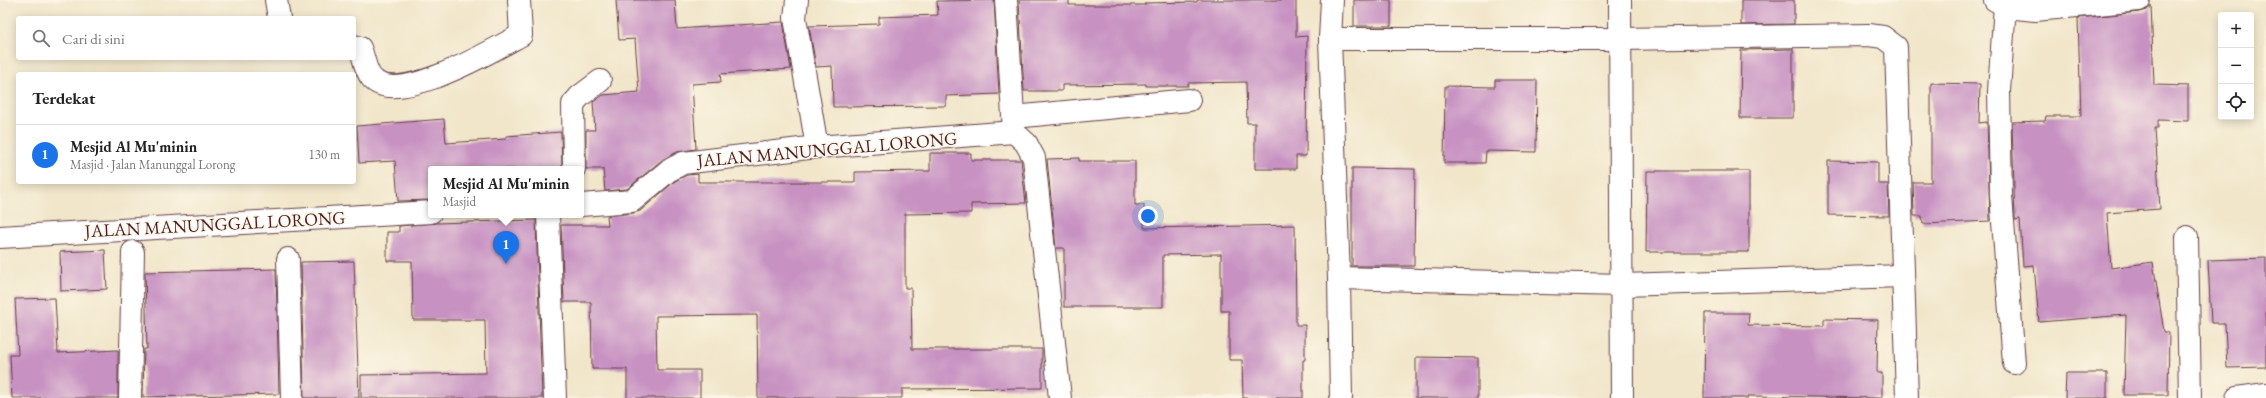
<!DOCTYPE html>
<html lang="id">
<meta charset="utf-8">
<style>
:root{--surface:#fff;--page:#f6f6f6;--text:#222;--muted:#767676;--line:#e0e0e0;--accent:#1a73e8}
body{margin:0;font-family:"EB Garamond",serif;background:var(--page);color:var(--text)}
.controls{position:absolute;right:12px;top:12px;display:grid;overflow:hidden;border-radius:4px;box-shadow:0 2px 10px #0003}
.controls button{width:36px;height:36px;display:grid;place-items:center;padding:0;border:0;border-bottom:1px solid var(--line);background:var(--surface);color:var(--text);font:20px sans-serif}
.you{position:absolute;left:1148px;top:216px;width:14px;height:14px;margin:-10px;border:3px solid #fff;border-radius:50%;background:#1a73e8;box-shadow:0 0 0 6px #1a73e833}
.badge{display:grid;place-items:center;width:26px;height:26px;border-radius:50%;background:var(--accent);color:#fff;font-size:13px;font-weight:700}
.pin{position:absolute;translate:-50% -33px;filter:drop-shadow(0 1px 2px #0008)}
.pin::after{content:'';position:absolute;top:21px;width:14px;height:12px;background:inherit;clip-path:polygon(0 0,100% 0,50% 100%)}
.popup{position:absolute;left:428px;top:166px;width:156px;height:52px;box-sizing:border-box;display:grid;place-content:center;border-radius:4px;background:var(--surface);filter:drop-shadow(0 1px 3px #0005);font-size:13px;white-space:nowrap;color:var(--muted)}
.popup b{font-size:15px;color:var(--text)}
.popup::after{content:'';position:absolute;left:50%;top:100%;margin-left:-8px;border:8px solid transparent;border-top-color:var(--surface)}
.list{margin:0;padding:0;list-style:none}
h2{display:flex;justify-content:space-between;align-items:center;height:52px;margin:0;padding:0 16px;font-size:17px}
h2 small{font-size:13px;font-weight:400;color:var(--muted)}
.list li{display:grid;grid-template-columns:26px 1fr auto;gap:12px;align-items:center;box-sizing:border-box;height:60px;padding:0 16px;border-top:1px solid var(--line)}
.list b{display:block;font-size:15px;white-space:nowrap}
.list p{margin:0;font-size:13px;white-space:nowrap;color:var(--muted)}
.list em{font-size:13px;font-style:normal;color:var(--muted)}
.icon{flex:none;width:22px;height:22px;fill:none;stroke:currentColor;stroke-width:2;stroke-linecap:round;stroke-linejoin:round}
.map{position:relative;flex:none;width:2266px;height:398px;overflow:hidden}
.search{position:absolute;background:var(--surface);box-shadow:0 2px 10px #0003;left:16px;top:16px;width:340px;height:44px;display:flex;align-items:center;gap:10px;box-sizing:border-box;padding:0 14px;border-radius:4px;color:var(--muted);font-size:15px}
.panel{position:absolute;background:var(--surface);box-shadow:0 2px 10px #0003;left:16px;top:72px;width:340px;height:112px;border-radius:4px}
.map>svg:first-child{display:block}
.building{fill:#c792c2}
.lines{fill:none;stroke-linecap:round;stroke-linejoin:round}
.minor-casing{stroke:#633d43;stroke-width:24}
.minor{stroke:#fff;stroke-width:22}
.labels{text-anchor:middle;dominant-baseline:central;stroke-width:3;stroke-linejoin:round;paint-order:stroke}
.street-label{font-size:18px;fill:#4a1f2b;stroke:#fcf5e5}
</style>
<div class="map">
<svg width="2266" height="398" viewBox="0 0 2266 398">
<rect width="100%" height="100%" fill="#fcf5e5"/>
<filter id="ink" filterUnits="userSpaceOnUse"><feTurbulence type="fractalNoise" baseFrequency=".025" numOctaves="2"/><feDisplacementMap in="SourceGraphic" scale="8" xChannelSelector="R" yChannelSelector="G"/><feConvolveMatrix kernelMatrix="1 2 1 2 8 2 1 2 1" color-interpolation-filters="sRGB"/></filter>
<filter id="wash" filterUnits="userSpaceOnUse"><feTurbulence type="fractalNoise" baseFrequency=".012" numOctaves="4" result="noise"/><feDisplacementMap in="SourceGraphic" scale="16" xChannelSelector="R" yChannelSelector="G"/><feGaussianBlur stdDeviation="0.9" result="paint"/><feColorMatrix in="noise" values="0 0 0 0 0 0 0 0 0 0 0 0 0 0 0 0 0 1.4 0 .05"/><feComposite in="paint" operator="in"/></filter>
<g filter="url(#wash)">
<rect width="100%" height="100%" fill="#f1e6ca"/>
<g id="blocks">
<!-- building -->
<g class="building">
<path d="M 616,0 L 675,0 L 677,29 L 783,22 L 791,69 L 720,74 L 721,82 L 692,84 L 696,149 L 677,152 L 662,160 L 627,189 L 605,191 L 603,169 L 586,169 L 586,130 L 595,130 L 593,102 L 603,95 L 639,92 L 635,39 L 619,40 Z"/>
<path d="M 994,0 L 999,94 L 946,96 L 946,106 L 833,107 L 832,66 L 816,67 L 809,26 L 879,24 L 879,17 L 938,15 L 937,1 Z"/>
<path d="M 1019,0 L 1069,0 L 1069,5 L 1145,5 L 1145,3 L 1197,2 L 1197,0 L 1296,0 L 1296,37 L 1307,36 L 1306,156 L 1296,156 L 1296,169 L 1255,169 L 1255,123 L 1247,123 L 1246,82 L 1188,83 L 1188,86 L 1146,86 L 1146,84 L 1062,85 L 1062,91 L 1024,91 Z"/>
<rect x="1354" y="0" width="37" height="26"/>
<path d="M 1741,0 L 1794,0 L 1794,24 L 1741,25 Z"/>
<path d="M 2151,5 L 2154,85 L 2188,86 L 2188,121 L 2158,120 L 2158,128 L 2155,128 L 2160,209 L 2107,213 L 2111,268 L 2153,262 L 2164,332 L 2169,332 L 2168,395 L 2124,395 L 2126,315 L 2039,322 L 2034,265 L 2023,266 L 2020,219 L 2015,220 L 2012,122 L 2045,121 L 2046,116 L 2081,116 L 2078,18 L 2140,12 L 2147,10 Z"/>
<path d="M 1793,49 L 1793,118 L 1740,118 L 1741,50 Z"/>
<path d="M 1495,80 L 1537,80 L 1536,152 L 1486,151 L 1485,163 L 1444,163 L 1445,86 L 1495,87 Z"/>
<path d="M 1931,83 L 1980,84 L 1979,123 L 1987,122 L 1990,221 L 1923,224 L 1922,216 L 1914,216 L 1913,182 L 1931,182 Z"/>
<path d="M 444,119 L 446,143 L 506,139 L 506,136 L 561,132 L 562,169 L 431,169 L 431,200 L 398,201 L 395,161 L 359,163 L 357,126 Z"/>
<path d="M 930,153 L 971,153 L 971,160 L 1021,160 L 1026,203 L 971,204 L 971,213 L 905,214 L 905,288 L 911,288 L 912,349 L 1042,349 L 1042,388 L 902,389 L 902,398 L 758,398 L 757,315 L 656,316 L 657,370 L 700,370 L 700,398 L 627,398 L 627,369 L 592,369 L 591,302 L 564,302 L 561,225 L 608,225 L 607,216 L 633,213 L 640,211 L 675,181 L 687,175 L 698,174 L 698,182 L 855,182 L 855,172 L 930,171 Z"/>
<path d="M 1079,158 L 1079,161 L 1135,161 L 1135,205 L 1144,205 L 1144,228 L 1295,225 L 1296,325 L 1305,325 L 1305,360 L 1303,360 L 1303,398 L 1243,398 L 1242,360 L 1229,360 L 1229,311 L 1221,311 L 1221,254 L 1163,255 L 1163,307 L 1064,307 L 1064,248 L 1056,248 L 1047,159 Z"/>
<path d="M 1828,161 L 1878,162 L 1878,184 L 1888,184 L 1889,216 L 1828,215 Z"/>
<path d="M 1352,168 L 1415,169 L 1414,266 L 1352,266 Z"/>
<path d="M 1647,171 L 1749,171 L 1749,252 L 1646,252 Z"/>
<path d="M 536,220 L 542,398 L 361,398 L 361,375 L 486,373 L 485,320 L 413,320 L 412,261 L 387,261 L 387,232 L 399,232 L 399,226 L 437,223 Z"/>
<path d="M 105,250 L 107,289 L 61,291 L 60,252 Z"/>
<path d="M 2266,258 L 2266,367 L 2227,368 L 2225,323 L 2211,323 L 2208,260 Z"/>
<path d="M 354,261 L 359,398 L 304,398 L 301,262 Z"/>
<path d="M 276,269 L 279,394 L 143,397 L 144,349 L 147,349 L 145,272 Z"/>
<path d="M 55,298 L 58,353 L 118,350 L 118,398 L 12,398 L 10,355 L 18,355 L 15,299 Z"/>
<path d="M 1705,313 L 1749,313 L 1748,325 L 1824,326 L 1824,319 L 1878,320 L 1877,373 L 1882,373 L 1882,398 L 1748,396 L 1748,398 L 1704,398 Z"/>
<path d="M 1416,357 L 1478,358 L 1478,398 L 1416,398 Z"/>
<path d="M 2066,373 L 2107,373 L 2107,398 L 2065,398 Z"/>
</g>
</g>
</g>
<g filter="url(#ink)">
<use href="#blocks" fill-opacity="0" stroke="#633d43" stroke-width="1"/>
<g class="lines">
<!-- minor casing -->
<g class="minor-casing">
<g id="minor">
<path d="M 276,0 L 279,18"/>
<path d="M 797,0 L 795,18 L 817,147"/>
<path d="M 1006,0 L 1014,132 L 1026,143 L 1034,158 L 1060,398"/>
<path d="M 1332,0 L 1330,39 L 1339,278 L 1341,398"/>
<path d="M 1620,0 L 1622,398"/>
<path d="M 1995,0 L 2007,7 L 2035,10 L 2139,0"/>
<path d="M 2005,5 L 1999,91 L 2001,196 L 2014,363"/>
<path d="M 1330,39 L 1621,39 L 1869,35 L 1883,37 L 1896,47 L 1907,398"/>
<path d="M 354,46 L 360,48 C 364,57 365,70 371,77 C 394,109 495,49 521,35 L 519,0"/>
<path d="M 1014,117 L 1189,100"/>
<path d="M 574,169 L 573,104 L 580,96 L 600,81"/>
<path d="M 581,205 L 632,201 L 668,171 L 683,163 L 817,147 L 1014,132"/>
<path d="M 548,215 L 555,398"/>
<path d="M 0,237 L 431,212"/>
<path d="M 2187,237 L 2190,398"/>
<path d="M 288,259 L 292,398"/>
<path d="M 1339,278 L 1623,285 L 1902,276"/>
<path d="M 130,398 L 133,252"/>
<path d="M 2237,398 L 2266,394"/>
</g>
</g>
<!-- minor -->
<use href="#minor" class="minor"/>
</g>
</g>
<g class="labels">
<!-- street labels -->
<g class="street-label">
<text transform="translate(827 149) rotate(-5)">JALAN MANUNGGAL LORONG</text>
<text transform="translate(215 224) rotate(-3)">JALAN MANUNGGAL LORONG</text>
</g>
</g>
</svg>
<div class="controls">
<button>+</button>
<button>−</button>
<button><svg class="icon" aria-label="locate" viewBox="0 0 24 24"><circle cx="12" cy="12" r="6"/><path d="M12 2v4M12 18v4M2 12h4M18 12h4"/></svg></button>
</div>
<div class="you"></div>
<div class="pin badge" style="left:506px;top:264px">1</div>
<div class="popup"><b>Mesjid Al Mu'minin</b>Masjid</div>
<div class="search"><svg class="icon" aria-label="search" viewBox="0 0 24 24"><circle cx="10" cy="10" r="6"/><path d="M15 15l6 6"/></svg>Cari di sini</div>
<section class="panel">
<h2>Terdekat<small></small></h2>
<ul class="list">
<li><span class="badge">1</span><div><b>Mesjid Al Mu'minin</b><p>Masjid · Jalan Manunggal Lorong</p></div><em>130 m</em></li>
</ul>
</section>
</div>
